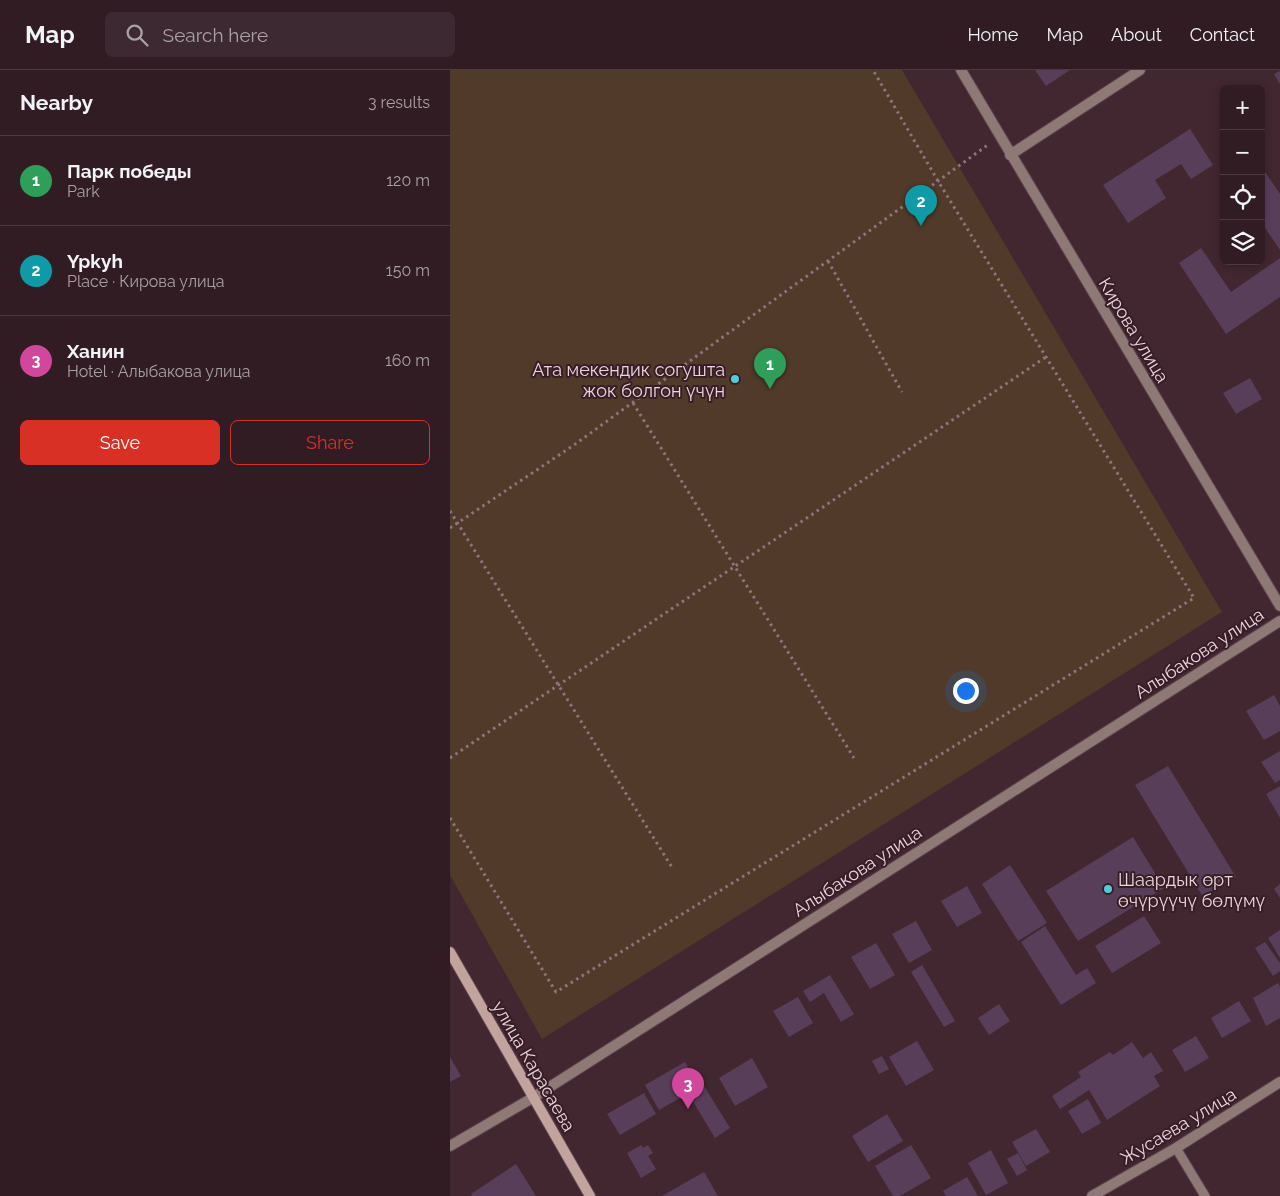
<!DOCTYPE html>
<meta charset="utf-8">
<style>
:root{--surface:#321c24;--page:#3d2931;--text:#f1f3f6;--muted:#a8a1a6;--line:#4d3a41;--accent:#d93025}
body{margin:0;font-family:Raleway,sans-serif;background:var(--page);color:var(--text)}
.controls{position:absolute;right:15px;top:15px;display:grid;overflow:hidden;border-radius:8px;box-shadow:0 2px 8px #0003}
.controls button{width:45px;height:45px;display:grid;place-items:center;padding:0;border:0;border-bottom:1px solid var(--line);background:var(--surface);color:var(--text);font:25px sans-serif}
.you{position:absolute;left:515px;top:620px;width:18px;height:18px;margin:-12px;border:4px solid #fff;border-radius:50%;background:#1a73e8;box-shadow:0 0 0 8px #1a73e833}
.badge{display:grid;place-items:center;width:32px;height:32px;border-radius:50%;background:var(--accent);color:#fff;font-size:16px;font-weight:700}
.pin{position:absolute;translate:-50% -41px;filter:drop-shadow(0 1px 2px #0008)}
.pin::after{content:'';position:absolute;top:26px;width:18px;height:15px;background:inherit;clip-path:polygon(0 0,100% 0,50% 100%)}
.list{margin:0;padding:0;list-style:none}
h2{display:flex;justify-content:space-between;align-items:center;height:65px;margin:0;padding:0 20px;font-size:21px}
h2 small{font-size:16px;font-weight:400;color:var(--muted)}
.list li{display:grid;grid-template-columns:32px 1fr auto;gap:15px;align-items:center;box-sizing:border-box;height:90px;padding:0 20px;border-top:1px solid var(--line)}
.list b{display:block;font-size:19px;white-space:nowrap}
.list p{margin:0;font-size:16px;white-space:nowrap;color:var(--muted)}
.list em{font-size:16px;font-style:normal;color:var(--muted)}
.actions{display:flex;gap:10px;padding:15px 20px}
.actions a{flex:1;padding:11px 0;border:1px solid var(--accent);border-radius:8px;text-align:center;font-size:18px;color:var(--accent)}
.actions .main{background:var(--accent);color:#fff}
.icon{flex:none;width:28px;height:28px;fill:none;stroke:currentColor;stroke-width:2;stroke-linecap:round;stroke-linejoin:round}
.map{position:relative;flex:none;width:830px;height:1126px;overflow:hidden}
header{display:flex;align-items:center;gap:30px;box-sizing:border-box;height:70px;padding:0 25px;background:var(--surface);border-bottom:1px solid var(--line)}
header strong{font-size:24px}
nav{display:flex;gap:28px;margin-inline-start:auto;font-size:18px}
.search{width:350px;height:45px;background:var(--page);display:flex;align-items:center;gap:12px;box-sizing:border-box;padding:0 18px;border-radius:8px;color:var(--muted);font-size:19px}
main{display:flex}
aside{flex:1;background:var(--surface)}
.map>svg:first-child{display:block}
.green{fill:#513a29}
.building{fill:#593e59}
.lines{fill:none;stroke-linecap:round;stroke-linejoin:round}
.lane-casing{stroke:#5d424c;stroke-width:11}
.street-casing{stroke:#5d424c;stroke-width:12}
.secondary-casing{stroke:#5d424c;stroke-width:12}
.path{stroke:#8d757d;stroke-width:3;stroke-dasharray:2.5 4;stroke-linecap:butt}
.lane{stroke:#8e7977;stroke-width:9}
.street{stroke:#8e7977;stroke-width:10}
.secondary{stroke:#c3a39e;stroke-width:10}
.poi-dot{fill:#52cbd8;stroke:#381c26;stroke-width:2}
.labels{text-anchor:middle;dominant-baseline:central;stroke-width:4;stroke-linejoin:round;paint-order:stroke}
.street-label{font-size:18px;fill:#e9d6dc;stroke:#381c26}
.poi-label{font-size:18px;fill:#e9d6dc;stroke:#381c26;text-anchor:end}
</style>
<header>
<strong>Map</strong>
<div class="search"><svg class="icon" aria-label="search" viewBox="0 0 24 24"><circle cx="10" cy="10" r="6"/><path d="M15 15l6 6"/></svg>Search here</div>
<nav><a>Home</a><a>Map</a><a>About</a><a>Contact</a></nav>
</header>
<main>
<aside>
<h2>Nearby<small>3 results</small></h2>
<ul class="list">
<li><span class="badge" style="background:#2e9e5b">1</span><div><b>Парк победы</b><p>Park</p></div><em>120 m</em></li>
<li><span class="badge" style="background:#0f9aa8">2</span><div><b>Ypkyh</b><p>Place · Кирова улица</p></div><em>150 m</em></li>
<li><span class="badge" style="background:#d1479c">3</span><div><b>Ханин</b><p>Hotel · Алыбакова улица</p></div><em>160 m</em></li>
</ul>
<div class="actions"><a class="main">Save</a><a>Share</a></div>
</aside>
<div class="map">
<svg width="830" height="1126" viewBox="0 0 830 1126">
<rect width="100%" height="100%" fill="#422630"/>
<!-- green -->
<path class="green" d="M 0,0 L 452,0 L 772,542 L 92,969 L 0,805 Z"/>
<!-- building -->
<g class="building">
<path d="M 585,0 L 620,0 L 596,16 Z"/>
<path d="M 830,1 L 830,14 L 824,4 Z"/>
<path d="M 740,59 L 763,95 L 741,109 L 731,94 L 705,110 L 716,128 L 678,153 L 653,115 Z"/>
<path d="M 811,96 L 830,124 L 830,180 L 811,152 Z"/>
<path d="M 751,178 L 781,222 L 830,188 L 830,227 L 776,264 L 729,193 Z"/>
<path d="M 800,308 L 812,329 L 786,344 L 773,323 Z"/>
<path d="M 824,625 L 830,636 L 830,661 L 814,670 L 796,641 Z"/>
<path d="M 830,681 L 830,710 L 825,713 L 811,692 Z"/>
<path d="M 718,696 L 786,807 L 753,827 L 685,715 Z"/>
<path d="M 830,716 L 830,748 L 816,724 Z"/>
<path d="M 683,767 L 714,818 L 628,871 L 596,821 Z"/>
<path d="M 560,795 L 597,853 L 568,871 L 532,814 Z"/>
<path d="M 830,814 L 830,828 L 824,819 Z"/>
<path d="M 517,816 L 532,843 L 507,857 L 491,831 Z"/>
<path d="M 694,846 L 711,873 L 662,903 L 645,876 Z"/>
<path d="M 466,851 L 482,880 L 459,893 L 442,864 Z"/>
<path d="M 595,856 L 626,905 L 637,898 L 646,913 L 611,935 L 571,872 Z"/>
<path d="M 830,860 L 830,888 L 818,868 Z"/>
<path d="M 815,872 L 830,893 L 830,901 L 823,906 L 805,878 Z"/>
<path d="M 426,873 L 445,905 L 420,919 L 401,887 Z"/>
<path d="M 472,895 L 505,951 L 494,957 L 461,902 Z"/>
<path d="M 380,905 L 404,944 L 391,952 L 374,923 L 360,932 L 353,921 Z"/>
<path d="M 828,913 L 830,917 L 830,948 L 816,956 L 803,928 Z"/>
<path d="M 348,927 L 363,953 L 339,967 L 323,941 Z"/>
<path d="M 789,931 L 801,951 L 772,968 L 761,948 Z"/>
<path d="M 549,934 L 560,951 L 539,965 L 528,948 Z"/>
<path d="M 746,966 L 759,988 L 735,1002 L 722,980 Z"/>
<path d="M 467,971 L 484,1000 L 456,1016 L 439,987 Z"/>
<path d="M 682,972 L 693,988 L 701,982 L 713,1001 L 704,1006 L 710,1016 L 657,1050 L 639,1020 L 610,1039 L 602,1026 L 631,1007 L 628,1002 L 660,982 L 663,985 Z"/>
<path d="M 432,986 L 439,999 L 429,1004 L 422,991 Z"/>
<path d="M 0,987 L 11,1006 L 0,1012 Z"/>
<path d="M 302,988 L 318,1017 L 285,1036 L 269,1008 Z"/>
<path d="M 235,992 L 249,1017 L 209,1040 L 195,1015 Z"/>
<path d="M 254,1016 L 280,1058 L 265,1068 L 239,1025 Z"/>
<path d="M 194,1023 L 206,1044 L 170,1065 L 157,1044 Z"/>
<path d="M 638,1029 L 651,1053 L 632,1064 L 618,1041 Z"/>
<path d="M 437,1044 L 453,1071 L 418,1092 L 402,1066 Z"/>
<path d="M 586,1059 L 600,1082 L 576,1096 L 562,1072 Z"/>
<path d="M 191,1075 L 193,1078 L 198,1075 L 203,1083 L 198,1086 L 206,1099 L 191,1108 L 177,1083 Z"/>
<path d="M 461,1075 L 481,1108 L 450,1126 L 443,1126 L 425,1096 Z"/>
<path d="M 541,1080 L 558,1113 L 536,1125 L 518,1093 Z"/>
<path d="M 568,1083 L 577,1100 L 567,1106 L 557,1089 Z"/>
<path d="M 66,1094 L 86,1126 L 22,1126 L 21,1124 Z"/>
<path d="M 254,1102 L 268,1126 L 212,1126 Z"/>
<path d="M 517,1107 L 528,1126 L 496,1126 L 493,1121 Z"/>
</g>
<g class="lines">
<!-- lane casing -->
<g class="lane-casing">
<path id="lane" d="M 726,1078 L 755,1126"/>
</g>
<!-- street casing -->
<g class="street-casing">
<g id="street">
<path d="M 511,0 L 830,536"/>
<path d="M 560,85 L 690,0"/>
<path d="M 0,1076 L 84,1027 L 830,551"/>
<path d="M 642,1126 L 726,1078 L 830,1012"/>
</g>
</g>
<!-- secondary casing -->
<g class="secondary-casing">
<path id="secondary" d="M 0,882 L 140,1126"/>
</g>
<!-- path -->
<g class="path">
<path d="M 378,191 L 452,322"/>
<path d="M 183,333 L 404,688"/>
<path d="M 0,441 L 223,799"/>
<path d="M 0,458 L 124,375 L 539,74"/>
<path d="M 0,688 L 596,287"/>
<path d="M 0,748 L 106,922 L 744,528 L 488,111 L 423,0"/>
</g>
<!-- lane -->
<use href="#lane" class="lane"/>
<!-- street -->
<use href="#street" class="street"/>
<!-- secondary -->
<use href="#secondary" class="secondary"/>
</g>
<!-- markers -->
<g class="poi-dot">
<circle cx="285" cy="309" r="5"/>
<circle cx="658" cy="819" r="5"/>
</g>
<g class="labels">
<!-- street labels -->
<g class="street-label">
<text transform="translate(684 260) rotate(59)">Кирова улица</text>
<text transform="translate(749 583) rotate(-33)">Алыбакова улица</text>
<text transform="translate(407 801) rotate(-33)">Алыбакова улица</text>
<text transform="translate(84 996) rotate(60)">улица Карасаева</text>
<text transform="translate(728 1056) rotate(-31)">Жусаева улица</text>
</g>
<!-- poi labels -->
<g class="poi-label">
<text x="275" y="299">Ата мекендик согушта<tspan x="275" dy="21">жок болгон үчүн</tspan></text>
<text x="668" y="809" text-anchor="start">Шаардык өрт<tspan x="668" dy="21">өчүрүүчү бөлүмү</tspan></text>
</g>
</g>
</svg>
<div class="controls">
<button>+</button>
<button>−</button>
<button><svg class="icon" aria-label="locate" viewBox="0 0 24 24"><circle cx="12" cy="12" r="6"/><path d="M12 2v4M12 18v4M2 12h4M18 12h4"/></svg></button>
<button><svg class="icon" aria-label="layers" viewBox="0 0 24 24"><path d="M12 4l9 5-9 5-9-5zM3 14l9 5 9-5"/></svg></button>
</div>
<div class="you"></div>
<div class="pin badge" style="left:320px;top:319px;background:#2e9e5b">1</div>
<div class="pin badge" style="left:471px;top:156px;background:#0f9aa8">2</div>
<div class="pin badge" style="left:238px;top:1039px;background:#d1479c">3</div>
</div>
</main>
